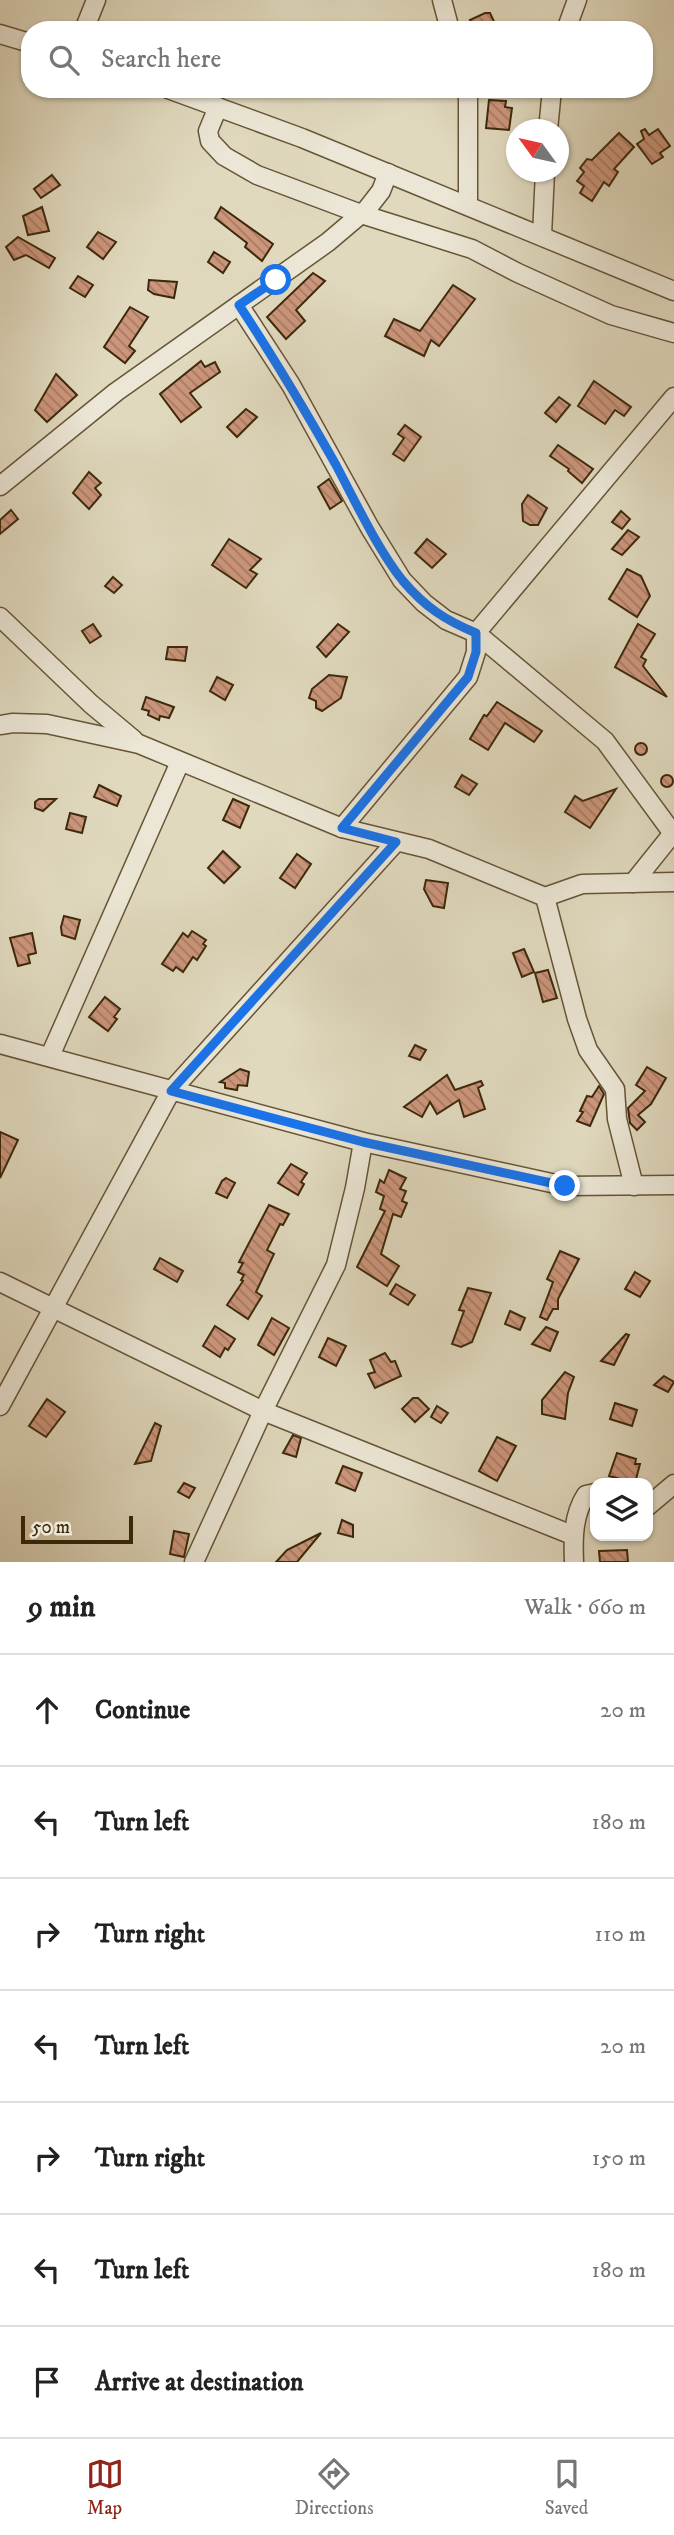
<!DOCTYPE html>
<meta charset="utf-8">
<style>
:root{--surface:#fff;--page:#f6f6f6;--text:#222;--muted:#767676;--line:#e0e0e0;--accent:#8f2418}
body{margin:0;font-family:"IM FELL DW Pica",serif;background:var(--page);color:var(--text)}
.controls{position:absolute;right:21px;bottom:21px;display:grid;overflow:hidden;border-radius:14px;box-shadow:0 2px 5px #0004}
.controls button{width:63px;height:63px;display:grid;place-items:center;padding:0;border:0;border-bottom:2px solid var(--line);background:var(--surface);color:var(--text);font:35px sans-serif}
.compass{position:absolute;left:506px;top:119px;width:63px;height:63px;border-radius:50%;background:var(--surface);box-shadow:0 2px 5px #0004;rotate:303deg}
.scale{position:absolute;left:21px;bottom:18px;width:112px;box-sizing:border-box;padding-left:7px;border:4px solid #3d290a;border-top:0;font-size:19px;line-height:24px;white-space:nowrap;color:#3d290a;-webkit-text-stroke:5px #ebe6d5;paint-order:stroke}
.stop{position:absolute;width:21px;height:21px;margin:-16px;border:5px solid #1a73e8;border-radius:50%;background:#fff}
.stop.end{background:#1a73e8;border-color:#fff;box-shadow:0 2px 7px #0008}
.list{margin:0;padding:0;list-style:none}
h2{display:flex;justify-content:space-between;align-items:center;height:91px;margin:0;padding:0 28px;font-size:30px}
h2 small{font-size:23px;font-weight:400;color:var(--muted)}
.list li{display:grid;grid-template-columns:46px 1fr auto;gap:21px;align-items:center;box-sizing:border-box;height:112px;padding:0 28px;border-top:2px solid var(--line)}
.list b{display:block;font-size:26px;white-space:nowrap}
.list em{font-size:23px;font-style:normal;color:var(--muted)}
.icon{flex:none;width:38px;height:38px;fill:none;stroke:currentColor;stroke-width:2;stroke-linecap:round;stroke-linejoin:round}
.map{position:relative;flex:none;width:674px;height:1562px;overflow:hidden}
.search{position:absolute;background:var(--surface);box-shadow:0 2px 5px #0004;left:21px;right:21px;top:21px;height:77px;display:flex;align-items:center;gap:18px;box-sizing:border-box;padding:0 24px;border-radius:28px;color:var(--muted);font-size:26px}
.sheet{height:875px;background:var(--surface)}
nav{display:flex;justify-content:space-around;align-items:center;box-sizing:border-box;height:98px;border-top:2px solid var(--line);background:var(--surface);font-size:19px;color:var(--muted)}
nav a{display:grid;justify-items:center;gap:4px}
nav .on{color:var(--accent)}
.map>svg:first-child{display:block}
.building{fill:url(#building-back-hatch);stroke:#3d290a;stroke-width:2}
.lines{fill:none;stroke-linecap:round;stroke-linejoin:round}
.minor-casing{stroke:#665537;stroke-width:21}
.minor{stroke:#ebe6d5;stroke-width:18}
.route{stroke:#1a73e8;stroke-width:9}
</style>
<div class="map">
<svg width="674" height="1562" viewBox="0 0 674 1562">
<defs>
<pattern id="building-back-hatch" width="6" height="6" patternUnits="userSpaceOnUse" patternTransform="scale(1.75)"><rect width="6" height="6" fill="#cc967c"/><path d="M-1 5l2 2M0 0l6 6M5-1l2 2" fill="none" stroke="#a77a64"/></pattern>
</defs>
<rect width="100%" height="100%" fill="#e0d9be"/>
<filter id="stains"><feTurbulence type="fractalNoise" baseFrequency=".00286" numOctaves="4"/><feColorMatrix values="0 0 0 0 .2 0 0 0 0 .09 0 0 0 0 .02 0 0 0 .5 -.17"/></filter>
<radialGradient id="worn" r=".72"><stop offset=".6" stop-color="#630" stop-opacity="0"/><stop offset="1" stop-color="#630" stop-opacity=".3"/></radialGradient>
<!-- building -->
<g class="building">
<path d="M 485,13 L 490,13 L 498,30 L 475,30 L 470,20 Z"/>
<path d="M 489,100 L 506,101 L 505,107 L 512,108 L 509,130 L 486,128 Z"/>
<path d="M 645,129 L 649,135 L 658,129 L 670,146 L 660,153 L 663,157 L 652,164 L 637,144 L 644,139 L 641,131 Z"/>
<path d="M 619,133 L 634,147 L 614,169 L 618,172 L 609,186 L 604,182 L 592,201 L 580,193 L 584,186 L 577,181 L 584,172 L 580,168 L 587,159 L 592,160 Z"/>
<path d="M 52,175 L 60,185 L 41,198 L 34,189 Z"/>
<path d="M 42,207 L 49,231 L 28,235 L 23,216 Z"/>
<path d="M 221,207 L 273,244 L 262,261 L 245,247 L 247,243 L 215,218 Z"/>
<path d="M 98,232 L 116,242 L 103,259 L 87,247 Z"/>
<path d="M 18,237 L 55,258 L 49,268 L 26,255 L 14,260 L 6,247 Z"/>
<path d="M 214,252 L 230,262 L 223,273 L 208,262 Z"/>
<path d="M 313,273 L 325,281 L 296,310 L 305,321 L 286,339 L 267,317 Z"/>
<path d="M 78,276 L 93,285 L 85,297 L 70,288 Z"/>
<path d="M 149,280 L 177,282 L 174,298 L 154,294 L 148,290 Z"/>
<path d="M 453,285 L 475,299 L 439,346 L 431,340 L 424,356 L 385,336 L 394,319 L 420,331 Z"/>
<path d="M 130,307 L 148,317 L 129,346 L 135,351 L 125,363 L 104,347 Z"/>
<path d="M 201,361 L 205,367 L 215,362 L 220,372 L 190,393 L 201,407 L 181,422 L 160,394 Z"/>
<path d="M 56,374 L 77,395 L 47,422 L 35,410 Z"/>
<path d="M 594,381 L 631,407 L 624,416 L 615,410 L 605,424 L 578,406 Z"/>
<path d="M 559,397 L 570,405 L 556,422 L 545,413 Z"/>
<path d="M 246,409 L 257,417 L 237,437 L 227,427 Z"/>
<path d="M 405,425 L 421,437 L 404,461 L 393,454 L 404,438 L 398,434 Z"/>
<path d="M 558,445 L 593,469 L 582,483 L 568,471 L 569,469 L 550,456 Z"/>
<path d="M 89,472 L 101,483 L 95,488 L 101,495 L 89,509 L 73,493 Z"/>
<path d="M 329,479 L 342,501 L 330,509 L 318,487 Z"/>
<path d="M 528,495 L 547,508 L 538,525 L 530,525 L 523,521 L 522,504 Z"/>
<path d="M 11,510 L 18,519 L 0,534 L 0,520 Z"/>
<path d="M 621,511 L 630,519 L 622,529 L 612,522 Z"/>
<path d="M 628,530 L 639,537 L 622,555 L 612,549 Z"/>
<path d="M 229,539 L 261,559 L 250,570 L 257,574 L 246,588 L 212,565 Z"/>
<path d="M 427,539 L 446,554 L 432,568 L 415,553 Z"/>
<path d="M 627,569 L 641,576 L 650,596 L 637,617 L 609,599 Z"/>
<path d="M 113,577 L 122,585 L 114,593 L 105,586 Z"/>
<path d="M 93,624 L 101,636 L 90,643 L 82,631 Z"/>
<path d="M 338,624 L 349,632 L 326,657 L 317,647 Z"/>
<path d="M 638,624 L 655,634 L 641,657 L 646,660 L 643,666 L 667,697 L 615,667 Z"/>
<path d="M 168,647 L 187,647 L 185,661 L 166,659 Z"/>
<path d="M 329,675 L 347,677 L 341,698 L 322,711 L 316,708 L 316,701 L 309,698 L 312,689 Z"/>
<path d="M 217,677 L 233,685 L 225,700 L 210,691 Z"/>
<path d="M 146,697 L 174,707 L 169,718 L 160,716 L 159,720 L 148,715 L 149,711 L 142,709 Z"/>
<path d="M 497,702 L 542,731 L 534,742 L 505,723 L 488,750 L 470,739 L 484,715 L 487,716 Z"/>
<circle cx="641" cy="749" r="6"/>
<circle cx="667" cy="781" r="6"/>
<path d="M 462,775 L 477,784 L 469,795 L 455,787 Z"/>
<path d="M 99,785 L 121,796 L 117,806 L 94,797 Z"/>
<path d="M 616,789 L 590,828 L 565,812 L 575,796 L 583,801 Z"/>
<path d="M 39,799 L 56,799 L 43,811 L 35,808 L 35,802 Z"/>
<path d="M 233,799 L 249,806 L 240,828 L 223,820 Z"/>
<path d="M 70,813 L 86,817 L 82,833 L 66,829 Z"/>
<path d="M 223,851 L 240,867 L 224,883 L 208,868 Z"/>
<path d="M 297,854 L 311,864 L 295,888 L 280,878 Z"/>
<path d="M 426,880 L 448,883 L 444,908 L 433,906 L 424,889 Z"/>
<path d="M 64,916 L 80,920 L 75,939 L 62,935 L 61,927 Z"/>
<path d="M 192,931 L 206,940 L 203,944 L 206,946 L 197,960 L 193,957 L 183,972 L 176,967 L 173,971 L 162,964 L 183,933 L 188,937 Z"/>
<path d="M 32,933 L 36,953 L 28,955 L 30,963 L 18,966 L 10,938 Z"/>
<path d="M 524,949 L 534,972 L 522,977 L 513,953 Z"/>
<path d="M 548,970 L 557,998 L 543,1002 L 535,973 Z"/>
<path d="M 105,997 L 120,1009 L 114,1017 L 117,1019 L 108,1031 L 89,1017 Z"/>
<path d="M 415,1045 L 426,1050 L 420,1060 L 409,1056 Z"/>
<path d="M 647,1067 L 666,1078 L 651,1104 L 638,1115 L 645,1122 L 637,1130 L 630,1123 L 628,1108 L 645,1091 L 636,1085 Z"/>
<path d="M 240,1069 L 249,1072 L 247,1086 L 238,1085 L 237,1090 L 225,1088 L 225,1083 L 220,1082 Z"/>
<path d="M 447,1075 L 455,1090 L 481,1081 L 483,1085 L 478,1088 L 485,1109 L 464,1117 L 459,1100 L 437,1114 L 430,1102 L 422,1117 L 404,1107 Z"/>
<path d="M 599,1086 L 604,1094 L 590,1126 L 577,1121 L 583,1112 L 580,1111 L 587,1096 L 592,1097 Z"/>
<path d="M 0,1132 L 18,1140 L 0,1178 Z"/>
<path d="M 291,1164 L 307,1173 L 301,1182 L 304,1184 L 298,1195 L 278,1183 Z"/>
<path d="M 389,1170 L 406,1178 L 400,1189 L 406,1191 L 402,1201 L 407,1203 L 401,1217 L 393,1214 L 381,1254 L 399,1266 L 387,1286 L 357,1267 L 385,1211 L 380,1209 L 384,1196 L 376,1192 L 380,1180 L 384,1183 Z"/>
<path d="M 226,1178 L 235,1183 L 227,1198 L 216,1193 L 222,1181 Z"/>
<path d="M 269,1205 L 289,1214 L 283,1225 L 280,1224 L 267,1250 L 274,1254 L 256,1292 L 262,1296 L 248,1319 L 227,1305 L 243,1281 L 241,1280 L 244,1275 L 238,1272 L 243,1263 L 239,1262 Z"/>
<path d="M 560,1251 L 579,1259 L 558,1299 L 558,1309 L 553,1309 L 547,1320 L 540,1317 L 553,1282 L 547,1279 Z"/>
<path d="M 160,1258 L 183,1271 L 177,1282 L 154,1269 Z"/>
<path d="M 635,1272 L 650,1281 L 640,1297 L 625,1289 Z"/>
<path d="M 396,1284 L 415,1295 L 408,1305 L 390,1294 Z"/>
<path d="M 468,1288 L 491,1293 L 472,1342 L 461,1347 L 452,1344 L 464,1311 L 459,1310 Z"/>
<path d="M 510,1311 L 525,1318 L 520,1330 L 505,1324 Z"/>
<path d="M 272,1318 L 289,1328 L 274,1355 L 258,1345 Z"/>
<path d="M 215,1326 L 235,1339 L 228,1350 L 225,1348 L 220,1357 L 203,1346 Z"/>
<path d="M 546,1327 L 558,1332 L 550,1351 L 532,1344 Z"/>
<path d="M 626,1334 L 629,1335 L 614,1365 L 601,1361 Z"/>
<path d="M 328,1338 L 346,1346 L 336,1366 L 319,1357 Z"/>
<path d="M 385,1353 L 391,1362 L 395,1361 L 401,1376 L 375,1388 L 368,1374 L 375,1372 L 370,1360 Z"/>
<path d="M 565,1372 L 574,1377 L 568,1393 L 565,1419 L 542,1414 L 542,1400 Z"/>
<path d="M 664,1376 L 674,1382 L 668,1392 L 654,1385 Z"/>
<path d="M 413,1398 L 418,1398 L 429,1409 L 415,1422 L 402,1409 Z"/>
<path d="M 47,1399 L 65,1412 L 46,1437 L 29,1426 Z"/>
<path d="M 615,1403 L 637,1410 L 632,1426 L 610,1419 Z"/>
<path d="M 437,1406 L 448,1413 L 441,1423 L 431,1417 Z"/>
<path d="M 155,1423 L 161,1426 L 151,1461 L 135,1464 Z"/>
<path d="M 293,1435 L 301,1438 L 296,1457 L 283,1453 Z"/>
<path d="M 497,1437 L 516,1446 L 497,1481 L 479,1471 Z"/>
<path d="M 617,1453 L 636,1459 L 635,1464 L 640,1464 L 635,1483 L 623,1483 L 624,1480 L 609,1476 Z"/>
<path d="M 343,1466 L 362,1473 L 355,1491 L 336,1483 Z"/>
<path d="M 184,1483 L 195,1488 L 189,1498 L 178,1492 Z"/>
<path d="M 342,1520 L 353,1525 L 353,1537 L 338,1533 Z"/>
<path d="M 174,1531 L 189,1534 L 184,1557 L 170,1554 Z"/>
<path d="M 321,1533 L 297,1562 L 276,1562 L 287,1550 Z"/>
<path d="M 627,1550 L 628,1562 L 600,1562 L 599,1551 Z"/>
</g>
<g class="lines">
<!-- minor casing -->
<g class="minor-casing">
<g id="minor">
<path d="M 442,0 L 450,30"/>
<path d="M 84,30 L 96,0"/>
<path d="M 566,30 L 577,0"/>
<path d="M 0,34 L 30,43"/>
<path d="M 168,89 L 302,138 L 674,291"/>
<path d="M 466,89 L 468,98 L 468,204"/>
<path d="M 218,107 L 208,131 L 210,141 L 224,156 L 257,175 L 361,214 L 472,249 L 518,273 L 611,315 L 674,333"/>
<path d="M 548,130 L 552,89"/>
<path d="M 542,235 L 545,172"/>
<path d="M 239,305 L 291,385 L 370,528 L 402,580 L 424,603 L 446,620 L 476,633 L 605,741 L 674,835"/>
<path d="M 0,486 L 116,392 L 328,242 L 367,209 L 381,191 L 388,173"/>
<path d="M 0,617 L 91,704 L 134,740"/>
<path d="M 0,725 L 13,723 L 47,724 L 139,744 L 342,828 L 429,849 L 545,897 L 577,1019 L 588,1050 L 615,1089 L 617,1119 L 634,1186"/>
<path d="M 342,828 L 468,677 L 476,652 L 476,633 L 674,397"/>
<path d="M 633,883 L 673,833"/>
<path d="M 545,897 L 582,884 L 674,882"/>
<path d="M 0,1044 L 363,1142 L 565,1186 L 674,1185"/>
<path d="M 50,1056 L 180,762"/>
<path d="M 0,1282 L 263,1411 L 572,1535"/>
<path d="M 0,1406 L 171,1091 L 396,842"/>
<path d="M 648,1506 L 674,1484"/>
<path d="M 194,1562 L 263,1411 L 336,1265 L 355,1188 L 363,1142"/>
<path d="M 574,1562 C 573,1539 573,1515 586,1495 L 595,1493"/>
</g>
</g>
<!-- minor -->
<use href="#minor" class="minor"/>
</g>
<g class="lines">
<!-- route -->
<path class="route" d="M 276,280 L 239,305 C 274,358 305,410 336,465 C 355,501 378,550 403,581 C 425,607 445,620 476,633 L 476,652 L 468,677 L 342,828 L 396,842 L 171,1091 L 363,1142 L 565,1186"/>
</g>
<rect width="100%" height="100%" filter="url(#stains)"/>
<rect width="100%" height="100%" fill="url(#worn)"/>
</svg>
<div class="controls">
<button><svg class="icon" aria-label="layers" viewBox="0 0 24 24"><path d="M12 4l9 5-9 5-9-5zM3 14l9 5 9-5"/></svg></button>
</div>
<svg class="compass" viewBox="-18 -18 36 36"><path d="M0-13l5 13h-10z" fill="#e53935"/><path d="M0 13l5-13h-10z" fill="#767676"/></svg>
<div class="scale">50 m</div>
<div class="stop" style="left:276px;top:280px"></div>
<div class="stop end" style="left:565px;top:1186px"></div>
<div class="search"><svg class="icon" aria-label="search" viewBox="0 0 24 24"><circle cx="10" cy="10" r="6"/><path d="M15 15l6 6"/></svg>Search here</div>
</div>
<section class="sheet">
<h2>9 min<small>Walk · 660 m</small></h2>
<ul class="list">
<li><svg class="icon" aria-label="ahead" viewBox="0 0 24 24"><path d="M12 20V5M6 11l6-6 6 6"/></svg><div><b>Continue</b></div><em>20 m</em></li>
<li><svg class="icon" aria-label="left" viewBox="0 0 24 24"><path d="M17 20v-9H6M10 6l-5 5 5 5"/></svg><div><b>Turn left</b></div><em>180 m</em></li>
<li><svg class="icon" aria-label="right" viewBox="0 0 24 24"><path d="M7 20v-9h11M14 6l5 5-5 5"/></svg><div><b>Turn right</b></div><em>110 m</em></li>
<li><svg class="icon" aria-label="left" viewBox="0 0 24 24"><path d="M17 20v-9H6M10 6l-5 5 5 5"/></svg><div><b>Turn left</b></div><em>20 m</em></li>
<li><svg class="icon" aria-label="right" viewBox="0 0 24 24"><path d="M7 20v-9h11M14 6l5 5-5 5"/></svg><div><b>Turn right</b></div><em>150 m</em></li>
<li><svg class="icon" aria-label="left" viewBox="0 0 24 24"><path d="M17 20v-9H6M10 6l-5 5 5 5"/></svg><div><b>Turn left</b></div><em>180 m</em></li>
<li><svg class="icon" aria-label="arrive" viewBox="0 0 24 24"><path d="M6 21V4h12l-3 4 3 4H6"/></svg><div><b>Arrive at destination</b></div></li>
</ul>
</section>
<nav>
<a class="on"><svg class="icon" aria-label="map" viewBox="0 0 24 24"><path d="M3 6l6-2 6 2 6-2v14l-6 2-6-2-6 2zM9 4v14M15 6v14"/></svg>Map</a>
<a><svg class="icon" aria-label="directions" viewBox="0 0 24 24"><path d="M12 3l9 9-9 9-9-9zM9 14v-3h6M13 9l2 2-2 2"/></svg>Directions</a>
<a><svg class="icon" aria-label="saved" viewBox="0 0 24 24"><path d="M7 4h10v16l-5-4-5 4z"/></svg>Saved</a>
</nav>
